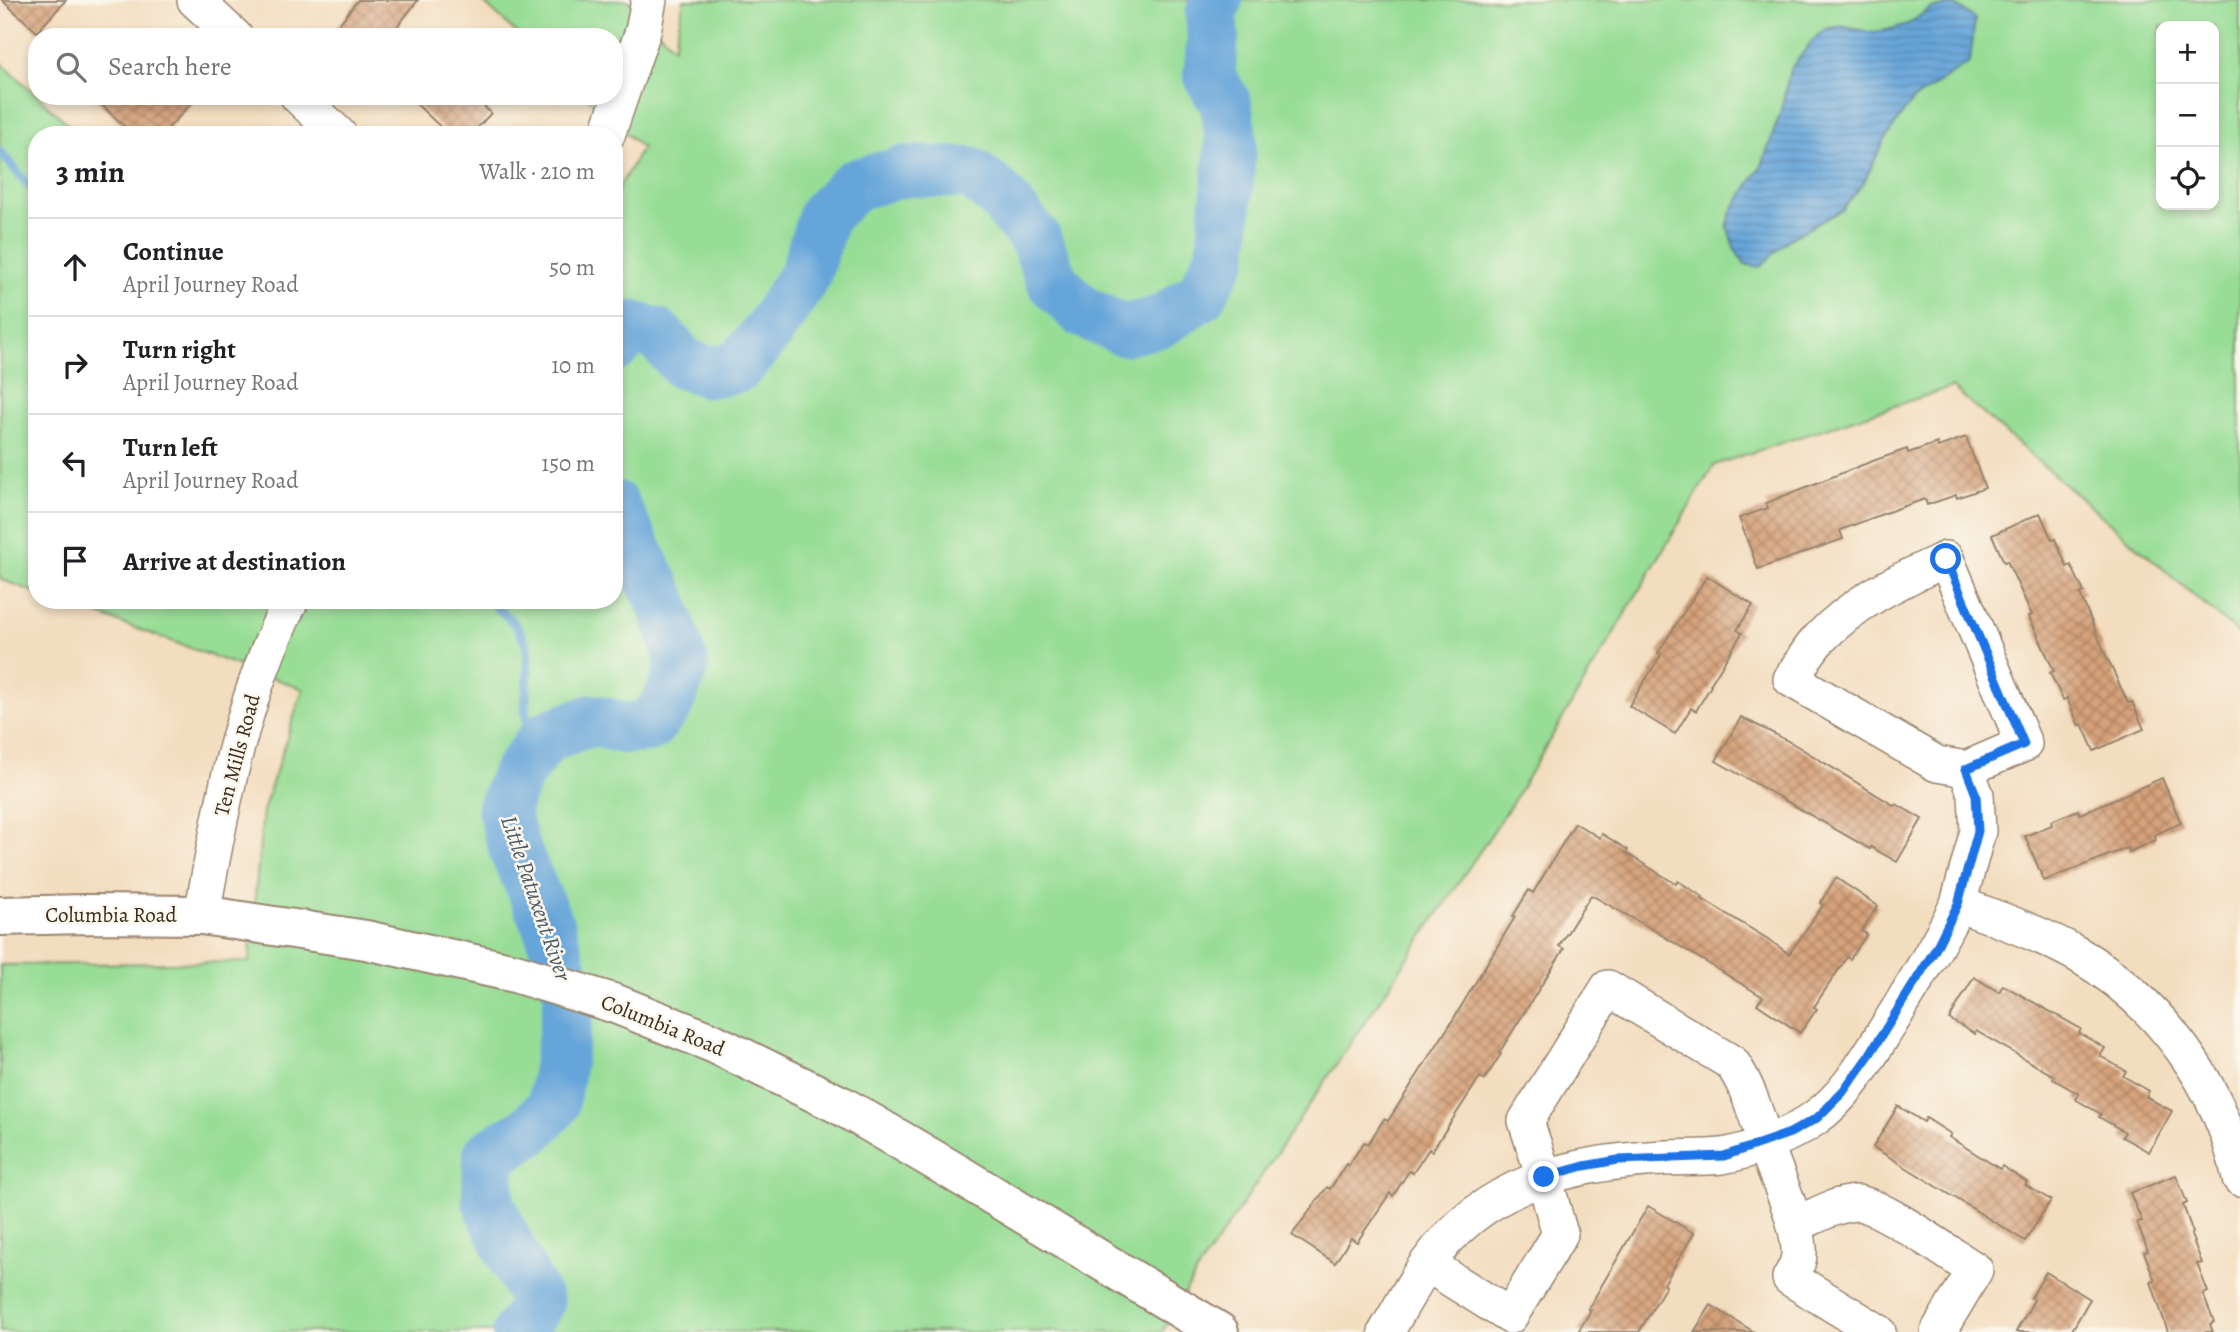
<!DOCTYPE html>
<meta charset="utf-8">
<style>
:root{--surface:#fff;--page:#f2f2f2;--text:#202124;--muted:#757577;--line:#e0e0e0}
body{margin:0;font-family:Alegreya,serif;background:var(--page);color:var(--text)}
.controls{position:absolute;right:21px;top:21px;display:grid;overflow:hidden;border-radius:14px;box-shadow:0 4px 10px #0003}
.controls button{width:63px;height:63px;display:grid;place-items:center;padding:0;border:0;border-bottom:2px solid var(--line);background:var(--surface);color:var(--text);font:35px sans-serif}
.stop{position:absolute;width:21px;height:21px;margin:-16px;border:5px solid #1a73e8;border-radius:50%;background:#fff}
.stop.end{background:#1a73e8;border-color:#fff;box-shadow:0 2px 7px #0008}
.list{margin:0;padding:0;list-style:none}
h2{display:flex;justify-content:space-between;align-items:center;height:91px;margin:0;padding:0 28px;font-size:30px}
h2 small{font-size:23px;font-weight:400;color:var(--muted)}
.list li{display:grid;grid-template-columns:46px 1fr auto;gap:21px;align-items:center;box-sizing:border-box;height:98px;padding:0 28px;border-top:2px solid var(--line)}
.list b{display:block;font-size:26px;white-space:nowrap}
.list p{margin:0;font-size:23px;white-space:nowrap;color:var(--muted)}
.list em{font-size:23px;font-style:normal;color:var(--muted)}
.icon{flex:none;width:38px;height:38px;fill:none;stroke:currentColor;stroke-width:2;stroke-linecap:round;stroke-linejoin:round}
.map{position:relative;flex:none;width:2240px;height:1332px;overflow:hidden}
.search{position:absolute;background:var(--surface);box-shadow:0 4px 10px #0003;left:28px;top:28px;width:595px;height:77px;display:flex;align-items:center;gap:18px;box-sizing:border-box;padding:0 24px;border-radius:28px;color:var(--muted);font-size:26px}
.panel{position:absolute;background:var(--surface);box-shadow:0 4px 10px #0003;left:28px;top:126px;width:595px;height:483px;border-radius:28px}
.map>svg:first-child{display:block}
.grass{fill:#98dd96;stroke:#6a845a;stroke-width:2;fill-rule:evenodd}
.water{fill:url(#water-rules);stroke:#50687c;stroke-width:2}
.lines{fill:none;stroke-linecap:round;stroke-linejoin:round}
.stream{stroke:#66a5d9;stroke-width:9}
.river{stroke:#66a5d9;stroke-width:52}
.building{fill:url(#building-cross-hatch)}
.minor-casing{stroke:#97846e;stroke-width:38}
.major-casing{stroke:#97846e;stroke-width:42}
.minor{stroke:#fff;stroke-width:35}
.major{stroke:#fff;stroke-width:38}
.route{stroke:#1a73e8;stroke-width:9}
.labels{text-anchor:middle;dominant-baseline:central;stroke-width:5;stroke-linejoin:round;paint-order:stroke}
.street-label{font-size:21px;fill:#3b2a1e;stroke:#fbf7ec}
.water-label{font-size:23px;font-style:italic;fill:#4c5b69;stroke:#fbf7ec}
</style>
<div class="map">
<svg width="2240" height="1332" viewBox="0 0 2240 1332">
<defs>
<pattern id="water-rules" width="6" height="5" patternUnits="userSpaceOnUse" patternTransform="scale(1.75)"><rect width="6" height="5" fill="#66a5d9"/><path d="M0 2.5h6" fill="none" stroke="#5587af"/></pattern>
<pattern id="building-cross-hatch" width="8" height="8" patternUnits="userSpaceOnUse" patternTransform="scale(1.75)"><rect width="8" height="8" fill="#d6a27a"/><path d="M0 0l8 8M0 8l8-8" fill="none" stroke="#af8463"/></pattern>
</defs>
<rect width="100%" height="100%" fill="#fbf7ec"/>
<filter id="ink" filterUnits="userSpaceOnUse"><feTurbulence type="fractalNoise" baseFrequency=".0143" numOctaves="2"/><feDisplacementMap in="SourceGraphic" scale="14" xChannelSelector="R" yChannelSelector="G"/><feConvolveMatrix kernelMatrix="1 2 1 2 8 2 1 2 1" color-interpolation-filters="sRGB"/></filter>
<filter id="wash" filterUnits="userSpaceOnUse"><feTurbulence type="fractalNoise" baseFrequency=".00686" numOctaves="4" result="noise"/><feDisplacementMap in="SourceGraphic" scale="28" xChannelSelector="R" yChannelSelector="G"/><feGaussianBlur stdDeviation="1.57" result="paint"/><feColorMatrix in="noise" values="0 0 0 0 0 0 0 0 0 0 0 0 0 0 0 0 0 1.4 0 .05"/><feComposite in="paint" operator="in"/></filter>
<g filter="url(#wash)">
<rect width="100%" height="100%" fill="#f3ddbf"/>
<!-- grass -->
<g class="grass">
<path d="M 481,0 L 628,0 L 674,47 L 684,0 L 2240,0 L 2240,635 L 1952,387 L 1714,465 L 1511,805 L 1198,1270 L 1162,1332 L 0,1332 L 0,965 L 249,962 L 263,811 L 303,689 L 58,600 L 614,600 L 614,196 L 642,148 L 586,96 L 614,96 L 614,37 L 521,37 ZM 2161,26 L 2214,26 L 2214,205 L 2161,205 Z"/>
<path d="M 0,62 L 80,135 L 37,135 L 37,593 L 0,579 Z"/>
</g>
<!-- water -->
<path class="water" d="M 1956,5 L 1975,19 L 1970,62 L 1912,101 L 1885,139 L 1863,184 L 1842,210 L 1789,239 L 1760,267 L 1745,264 L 1735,250 L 1727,226 L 1733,209 L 1762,165 L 1780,114 L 1790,70 L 1812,41 L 1825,29 L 1841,26 L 1870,32 L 1883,31 L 1908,24 L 1931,8 Z"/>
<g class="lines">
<!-- stream -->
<g class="stream">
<path d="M 0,152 L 37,195"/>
<path d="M 489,600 L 515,624 L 527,645 L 528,673 L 525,710 L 533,752"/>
</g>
<!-- river -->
<g class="river">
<path d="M 614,347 L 634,327 L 657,334 L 684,364 L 710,372 L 738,367 L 767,333 L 805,275 L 824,215 L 854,185 L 906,171 L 970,173 L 996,192 L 1035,238 L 1054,284 L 1083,312 L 1123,330 L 1160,322 L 1201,295 L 1222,256 L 1231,138 L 1226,104 L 1209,76 L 1213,36 L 1211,14 L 1217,0"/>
<path d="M 518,1332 L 538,1303 L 507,1244 L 488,1201 L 489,1155 L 529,1131 L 553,1106 L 570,997 L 549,927 L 514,848 L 503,809 L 517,775 L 545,737 L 592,720 L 624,728 L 648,727 L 667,705 L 683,665 L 661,599 L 614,506"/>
</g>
</g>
<g id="blocks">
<!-- building -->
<g class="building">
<path d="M 2,0 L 66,0 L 37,32 Z"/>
<path d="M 358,0 L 418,0 L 389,37 L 329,37 Z"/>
<path d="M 92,96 L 198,96 L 162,135 L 134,135 Z"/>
<path d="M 408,96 L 473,96 L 491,113 L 471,135 L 449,135 Z"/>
<path d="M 1966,437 L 1985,488 L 1957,498 L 1956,495 L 1927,505 L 1925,499 L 1896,509 L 1840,530 L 1843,539 L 1758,569 L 1739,518 L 1768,508 L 1766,503 L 1870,462 L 1907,449 L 1908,453 L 1937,443 L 1938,447 Z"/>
<path d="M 2040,513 L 2052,540 L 2055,539 L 2067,567 L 2071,565 L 2084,592 L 2080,594 L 2103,649 L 2128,703 L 2132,702 L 2144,729 L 2094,751 L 2082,724 L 2079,726 L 2067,698 L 2063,700 L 2050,673 L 2054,671 L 2029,616 L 2032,615 L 2007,561 L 2004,562 L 1992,535 Z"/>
<path d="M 1707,576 L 1753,605 L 1737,630 L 1742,633 L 1710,685 L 1711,686 L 1696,711 L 1691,708 L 1675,734 L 1629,706 L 1661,655 L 1658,653 Z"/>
<path d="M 1741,717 L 1792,743 L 1895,806 L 1896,804 L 1922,819 L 1897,862 L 1871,847 L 1870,849 L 1716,761 Z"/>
<path d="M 2162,778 L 2181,823 L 2154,835 L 2156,840 L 2129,852 L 2127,848 L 2044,881 L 2025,836 L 2052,825 L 2051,821 L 2078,810 L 2080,814 Z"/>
<path d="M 1575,823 L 1600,838 L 1602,834 L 1628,850 L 1626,853 L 1676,884 L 1678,881 L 1703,897 L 1702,899 L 1768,939 L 1789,954 L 1823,905 L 1820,903 L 1836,878 L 1878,906 L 1861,931 L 1867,934 L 1850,959 L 1847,957 L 1814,1007 L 1817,1009 L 1800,1033 L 1757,1004 L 1763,997 L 1650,928 L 1591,895 L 1559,946 L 1564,949 L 1499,1053 L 1501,1054 L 1484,1080 L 1480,1077 L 1432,1151 L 1429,1149 L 1413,1173 L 1409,1171 L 1393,1196 L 1390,1193 L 1357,1242 L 1351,1238 L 1335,1263 L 1292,1235 L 1327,1187 L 1330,1189 L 1346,1164 L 1348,1166 L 1364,1142 L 1368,1144 L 1384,1119 L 1388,1121 L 1451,1023 L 1515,917 L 1513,916 L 1529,890 L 1533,893 Z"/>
<path d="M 1974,977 L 1999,992 L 2003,985 L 2081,1029 L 2079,1033 L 2105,1048 L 2100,1056 L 2126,1071 L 2123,1076 L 2149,1091 L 2146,1097 L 2172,1111 L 2149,1152 L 2122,1137 L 2125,1132 L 2099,1117 L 2101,1114 L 2075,1099 L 2079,1094 L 2053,1079 L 2054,1076 L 1976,1031 L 1975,1034 L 1949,1019 Z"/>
<path d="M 1898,1106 L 1924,1122 L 1926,1118 L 1951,1134 L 1949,1137 L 2000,1169 L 2002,1166 L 2027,1182 L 2025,1185 L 2051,1200 L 2025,1241 L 1873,1147 Z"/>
<path d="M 2176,1175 L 2187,1203 L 2183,1205 L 2193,1233 L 2191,1235 L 2202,1263 L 2197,1264 L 2208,1292 L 2203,1294 L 2214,1322 L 2210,1324 L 2213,1332 L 2168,1332 L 2151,1282 L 2155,1281 L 2144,1252 L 2148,1251 L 2137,1222 L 2142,1221 L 2130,1193 Z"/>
<path d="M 1648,1206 L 1694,1233 L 1664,1284 L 1666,1286 L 1639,1332 L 1578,1332 L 1591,1310 L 1588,1309 Z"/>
<path d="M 2046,1272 L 2090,1299 L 2071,1332 L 2016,1332 L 2034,1300 L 2031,1298 Z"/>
<path d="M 1711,1305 L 1754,1332 L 1694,1332 Z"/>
</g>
</g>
</g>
<g filter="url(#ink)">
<use href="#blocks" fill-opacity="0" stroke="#97846e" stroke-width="2"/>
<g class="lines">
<!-- minor casing -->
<g class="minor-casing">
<g id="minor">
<path d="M 195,0 L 235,37"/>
<path d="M 298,96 L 339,135"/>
<path d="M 607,135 L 643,31 L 649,0"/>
<path d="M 1958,904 L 1978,831 L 1976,795 L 1966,769 L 1937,764 L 1791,679 C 1800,666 1808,650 1819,639 C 1856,600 1899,581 1946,559 L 2024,744 L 1966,769"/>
<path d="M 202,915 C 221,807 241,699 291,600"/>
<path d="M 1795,1225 C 1814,1217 1835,1204 1856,1203 C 1879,1203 1952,1256 1975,1270 L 1938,1332"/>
<path d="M 1427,1264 L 1510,1316 L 1560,1234 L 1544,1177 L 1526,1121 L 1608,988 L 1732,1063 C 1753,1094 1758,1125 1771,1159 C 1781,1187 1796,1217 1799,1248 C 1800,1260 1796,1268 1790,1278 L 1878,1332"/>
<path d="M 1386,1332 C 1400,1309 1412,1285 1427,1264 C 1484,1183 1571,1162 1664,1158 C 1683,1157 1703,1158 1722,1156 C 1749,1152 1793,1134 1815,1118 C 1847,1096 1869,1056 1890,1023 C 1914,984 1938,945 1958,904 C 1998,919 2039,933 2077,954 C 2159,1001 2221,1085 2240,1178"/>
</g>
</g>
<!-- major casing -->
<g class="major-casing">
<path id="major" d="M 0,916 L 86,914 L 202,915 L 366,940 L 515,973 L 616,1004 L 713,1043 L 842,1106 L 953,1171 L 1219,1332"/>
</g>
<!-- minor -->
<use href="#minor" class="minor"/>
<!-- major -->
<use href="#major" class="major"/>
</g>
</g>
<g class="lines" filter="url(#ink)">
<!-- route -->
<path class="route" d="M 1544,1177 L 1584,1166 L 1618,1160 L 1724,1156 L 1790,1133 L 1817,1118 L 1843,1092 L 1870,1054 L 1935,950 L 1958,904 L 1978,831 L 1976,795 L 1966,769 L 2024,744 L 1946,559"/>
</g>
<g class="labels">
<!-- street labels -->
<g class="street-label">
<text transform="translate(237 755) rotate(-75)">Ten Mills Road</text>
<text x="111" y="915">Columbia Road</text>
<text transform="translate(663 1025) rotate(22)">Columbia Road</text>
</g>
<!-- water labels -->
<g class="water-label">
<text transform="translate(536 898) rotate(71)">Little Patuxent River</text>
</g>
</g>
</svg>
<div class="controls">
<button>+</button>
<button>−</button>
<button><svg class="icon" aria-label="locate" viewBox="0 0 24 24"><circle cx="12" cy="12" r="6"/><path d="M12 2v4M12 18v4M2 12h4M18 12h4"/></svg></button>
</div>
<div class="stop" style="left:1946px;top:559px"></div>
<div class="stop end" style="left:1544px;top:1177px"></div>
<div class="search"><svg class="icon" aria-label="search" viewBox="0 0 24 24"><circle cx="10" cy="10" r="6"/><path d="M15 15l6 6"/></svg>Search here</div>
<section class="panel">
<h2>3 min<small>Walk · 210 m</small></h2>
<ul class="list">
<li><svg class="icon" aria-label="ahead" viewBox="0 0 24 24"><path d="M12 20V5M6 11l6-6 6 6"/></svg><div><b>Continue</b><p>April Journey Road</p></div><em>50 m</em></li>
<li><svg class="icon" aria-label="right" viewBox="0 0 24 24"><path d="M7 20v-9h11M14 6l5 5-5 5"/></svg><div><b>Turn right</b><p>April Journey Road</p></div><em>10 m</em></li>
<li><svg class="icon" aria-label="left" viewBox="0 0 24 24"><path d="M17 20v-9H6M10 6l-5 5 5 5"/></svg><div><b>Turn left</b><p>April Journey Road</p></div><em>150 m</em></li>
<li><svg class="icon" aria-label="arrive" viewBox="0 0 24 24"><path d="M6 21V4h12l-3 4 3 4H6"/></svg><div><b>Arrive at destination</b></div></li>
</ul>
</section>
</div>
